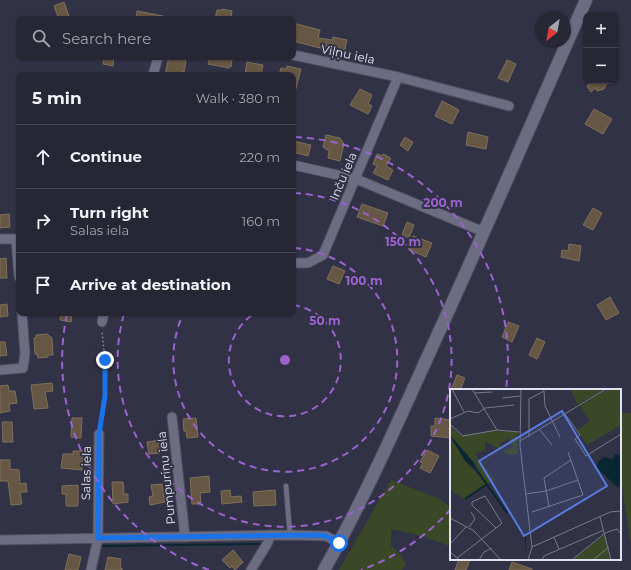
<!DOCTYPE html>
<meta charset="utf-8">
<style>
:root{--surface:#262634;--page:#2e2e3c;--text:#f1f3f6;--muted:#a4a5ac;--line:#42434f}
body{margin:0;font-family:Montserrat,sans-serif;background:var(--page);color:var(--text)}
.controls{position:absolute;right:12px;top:12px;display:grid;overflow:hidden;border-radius:8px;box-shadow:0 1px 3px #0004}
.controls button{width:36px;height:36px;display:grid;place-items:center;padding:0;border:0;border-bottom:1px solid var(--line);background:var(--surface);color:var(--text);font:20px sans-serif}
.compass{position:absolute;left:535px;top:12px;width:36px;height:36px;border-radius:50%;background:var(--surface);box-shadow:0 1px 3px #0004;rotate:211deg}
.stop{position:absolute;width:12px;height:12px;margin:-9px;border:3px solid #1a73e8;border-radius:50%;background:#fff}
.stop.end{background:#1a73e8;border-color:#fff;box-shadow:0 1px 4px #0008}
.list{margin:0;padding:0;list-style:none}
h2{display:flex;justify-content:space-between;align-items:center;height:52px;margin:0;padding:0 16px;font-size:17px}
h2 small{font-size:13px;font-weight:400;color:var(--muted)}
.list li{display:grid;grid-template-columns:26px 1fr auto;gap:12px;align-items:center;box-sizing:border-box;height:64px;padding:0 16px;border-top:1px solid var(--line)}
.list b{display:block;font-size:15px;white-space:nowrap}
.list p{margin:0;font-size:13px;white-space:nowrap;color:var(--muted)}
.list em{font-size:13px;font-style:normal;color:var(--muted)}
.icon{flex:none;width:22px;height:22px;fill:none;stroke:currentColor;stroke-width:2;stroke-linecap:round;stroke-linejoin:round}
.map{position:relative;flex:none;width:631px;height:570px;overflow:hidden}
.search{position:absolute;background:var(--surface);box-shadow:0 1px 3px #0004;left:16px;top:16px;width:280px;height:44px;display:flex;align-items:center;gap:10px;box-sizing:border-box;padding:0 14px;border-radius:8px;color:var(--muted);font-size:15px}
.panel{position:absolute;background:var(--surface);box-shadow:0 1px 3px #0004;left:16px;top:72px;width:280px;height:244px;border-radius:8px}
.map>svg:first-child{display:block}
.green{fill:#3b4827}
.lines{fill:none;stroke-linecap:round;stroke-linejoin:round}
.stream{stroke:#082730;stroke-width:2}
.building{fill:#655743;stroke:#7e705b}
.service-casing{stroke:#4e4e5f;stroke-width:6}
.minor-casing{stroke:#4e4e5f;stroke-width:11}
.secondary-casing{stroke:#4e4e5f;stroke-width:14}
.path{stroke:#7e7e8f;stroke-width:1.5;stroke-dasharray:2 2;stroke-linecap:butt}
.service{stroke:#6c6c83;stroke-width:4.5}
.minor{stroke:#6c6c83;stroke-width:9}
.secondary{stroke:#6c6c83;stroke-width:12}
.route{stroke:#1a73e8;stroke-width:5}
.ring{fill:none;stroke:#9a63ce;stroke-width:2;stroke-dasharray:7 5}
.labels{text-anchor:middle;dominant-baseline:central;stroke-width:4;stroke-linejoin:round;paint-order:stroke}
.street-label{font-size:12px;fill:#e2e3f0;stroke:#323246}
.inset-river{fill:none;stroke:#082730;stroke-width:2}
.inset-road{fill:none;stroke:#78798a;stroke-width:1}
.view{fill:#587bdf;fill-opacity:0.15;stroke:#587bdf;stroke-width:2}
.inset-edge{fill:none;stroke:#e2e3f0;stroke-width:2}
.centre{fill:#9a63ce;stroke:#323246;stroke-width:2}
.ring-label{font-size:12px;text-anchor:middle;font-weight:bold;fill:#9a63ce;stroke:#323246;stroke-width:4;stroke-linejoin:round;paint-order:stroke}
</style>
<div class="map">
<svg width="631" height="570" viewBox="0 0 631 570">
<rect width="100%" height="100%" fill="#323246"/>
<!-- green -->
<g class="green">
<path d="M 620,413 L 631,413 L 631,545 L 620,473 Z"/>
<path d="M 391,480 L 440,499 L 451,508 L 451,547 C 432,538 412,533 391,529 L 391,546 L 401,555 L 406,564 L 402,570 L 339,570 Z"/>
</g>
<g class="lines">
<!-- stream -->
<path class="stream" d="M 103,546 L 262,544"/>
</g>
<!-- building -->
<g class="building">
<path d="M 64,2 L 70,19 L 59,19 L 54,6 Z"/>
<path d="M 222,9 L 232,11 L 231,19 L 215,19 L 217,10 L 222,10 Z"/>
<path d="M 137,11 L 163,16 L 163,19 L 136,19 Z"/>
<path d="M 293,23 L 320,30 L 318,38 L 332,40 L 333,37 L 347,40 L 344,54 L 330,51 L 330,53 L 323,52 L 324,49 L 293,41 Z"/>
<path d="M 104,57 L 114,57 L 113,66 L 103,64 Z"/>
<path d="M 169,57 L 185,57 L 185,61 L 186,61 L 184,72 L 182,71 L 182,75 L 165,75 Z"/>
<path d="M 210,57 L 231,57 L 230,60 L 232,60 L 231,67 L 229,66 L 229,68 L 208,64 Z"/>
<path d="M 507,60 L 516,64 L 508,82 L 498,78 Z"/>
<path d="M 247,62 L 263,65 L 261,75 L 245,74 Z"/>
<path d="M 287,66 L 301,69 L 295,92 L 293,91 L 293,75 L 279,75 L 281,68 L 286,69 Z"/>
<path d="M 593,81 L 608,81 L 604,89 L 597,91 L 596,88 L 591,92 L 587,86 Z"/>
<path d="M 360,89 L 372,95 L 368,104 L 372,106 L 368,114 L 350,105 Z"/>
<path d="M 442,101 L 459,110 L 452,124 L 435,116 Z"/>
<path d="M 594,109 L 612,119 L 603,134 L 585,124 Z"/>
<path d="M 468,132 L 488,137 L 486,149 L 466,145 Z"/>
<path d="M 326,135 L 340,138 L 344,144 L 340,161 L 328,158 L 329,151 L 323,147 Z"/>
<path d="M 405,137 L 413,142 L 408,151 L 400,145 Z"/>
<path d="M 293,141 L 311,145 L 308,156 L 293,152 Z"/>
<path d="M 377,154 L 382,156 L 383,154 L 391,158 L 386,166 L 393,170 L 388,180 L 373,173 L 377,166 L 373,164 Z"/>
<path d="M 362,204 L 388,213 L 383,226 L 357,217 Z"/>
<path d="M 593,208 L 602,213 L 593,230 L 583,225 Z"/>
<path d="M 9,214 L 10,227 L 0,228 L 0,215 Z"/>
<path d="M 407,222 L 414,225 L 409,238 L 402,235 Z"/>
<path d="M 413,236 L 432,243 L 426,257 L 408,249 Z"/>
<path d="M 569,244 L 581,246 L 579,261 L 561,257 L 562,250 L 568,251 Z"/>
<path d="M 6,258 L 7,278 L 0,278 L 0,259 Z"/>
<path d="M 333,266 L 345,271 L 339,284 L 327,279 Z"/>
<path d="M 610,297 L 619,313 L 606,320 L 597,305 Z"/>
<path d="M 7,304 L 8,316 L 0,317 L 0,305 Z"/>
<path d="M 61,313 L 72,314 L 71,322 L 60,320 Z"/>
<path d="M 508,322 L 519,326 L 512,342 L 502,337 Z"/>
<path d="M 47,334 L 52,338 L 53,355 L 48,355 L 48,357 L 38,358 L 37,354 L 35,354 L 34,338 L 36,338 L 36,335 Z"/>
<path d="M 537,338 L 545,342 L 537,359 L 529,355 Z"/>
<path d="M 0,342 L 5,342 L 7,355 L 0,356 Z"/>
<path d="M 457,375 L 465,378 L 460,390 L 451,390 Z"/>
<path d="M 52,383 L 53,391 L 45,392 L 48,408 L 34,409 L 31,385 Z"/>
<path d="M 8,385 L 9,391 L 15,391 L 17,403 L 9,404 L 10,411 L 0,413 L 0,386 Z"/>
<path d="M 72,418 L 82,418 L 81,438 L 71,437 Z"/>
<path d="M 196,418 L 198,437 L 187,438 L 186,431 L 184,431 L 183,419 Z"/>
<path d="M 435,418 L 451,420 L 451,438 L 431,436 L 431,426 L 435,426 Z"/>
<path d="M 2,422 L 12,422 L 13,442 L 3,442 Z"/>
<path d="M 159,440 L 160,453 L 149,454 L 147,442 Z"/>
<path d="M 427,450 L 439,456 L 430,473 L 420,468 L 423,463 L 420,462 Z"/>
<path d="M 73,451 L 83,451 L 82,470 L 61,468 L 63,454 L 73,454 Z"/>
<path d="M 0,460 L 10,460 L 10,469 L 19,470 L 20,484 L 26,483 L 27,492 L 20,492 L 22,504 L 11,505 L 8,481 L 0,481 Z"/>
<path d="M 209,476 L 210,492 L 200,493 L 201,504 L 192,504 L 190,478 Z"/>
<path d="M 112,482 L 123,482 L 124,494 L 128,494 L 128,502 L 113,504 Z"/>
<path d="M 162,484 L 165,502 L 150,505 L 149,497 L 153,496 L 151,485 Z"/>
<path d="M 78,485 L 78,506 L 66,506 L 66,494 L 62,494 L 62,486 Z"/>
<path d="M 230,490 L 231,497 L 241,496 L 242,502 L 222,504 L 221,491 Z"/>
<path d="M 275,490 L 276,505 L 254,506 L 253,492 Z"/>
<path d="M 233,550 L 243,562 L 235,570 L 232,566 L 230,568 L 222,560 Z"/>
<path d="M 69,554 L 81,557 L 78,570 L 65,570 Z"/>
<path d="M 108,557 L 121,559 L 120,568 L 122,568 L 122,570 L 105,570 Z"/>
<path d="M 459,559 L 470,559 L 466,570 L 455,570 Z"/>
<path d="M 512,562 L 532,569 L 532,570 L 509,570 Z"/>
</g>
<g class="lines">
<!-- service casing -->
<g class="service-casing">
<path id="service" d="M 286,486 L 290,535"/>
</g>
<!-- minor casing -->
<g class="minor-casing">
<g id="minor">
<path d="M 293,55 L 398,77 L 509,106"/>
<path d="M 153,75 L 158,57"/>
<path d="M 293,165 L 356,179 L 484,232"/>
<path d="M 0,239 L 16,239 L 19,277"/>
<path d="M 293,263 L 308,263 L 323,255 L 398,77"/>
<path d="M 102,322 L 104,313"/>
<path d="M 0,370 L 23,368 L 25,354 L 22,313"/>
<path d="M 172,417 L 185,537"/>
<path d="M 0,540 L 290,535 L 326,536 L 339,543"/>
<path d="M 91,570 L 98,538 L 99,434"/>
<path d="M 251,570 L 267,544 L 271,535"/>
</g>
</g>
<!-- secondary casing -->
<g class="secondary-casing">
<path id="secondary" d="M 324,570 C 363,501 395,429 427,358 C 482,239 533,119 586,0"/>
</g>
<!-- path -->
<path class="path" d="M 100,426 L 105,396 L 105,360 L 102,331"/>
<!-- service -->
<use href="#service" class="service"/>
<!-- minor -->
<use href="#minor" class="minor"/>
<!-- secondary -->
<use href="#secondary" class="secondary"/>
</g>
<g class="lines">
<!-- route -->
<path class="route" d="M 105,360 L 105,396 L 99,434 L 98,538 L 317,535 L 326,536 L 339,543"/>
</g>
<!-- distance rings -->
<g class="ring">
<path d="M293 305A56 56 0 1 1 255 313"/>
<path d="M294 248A112 112 0 1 1 183 314"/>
<path d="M294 193A167 167 0 1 1 124 314"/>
<path d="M451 509A223 223 0 0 1 361 570M209 570A223 223 0 0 1 67 314M295 137A223 223 0 0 1 506 389"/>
</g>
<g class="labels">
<!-- street labels -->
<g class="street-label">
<text transform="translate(348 54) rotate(12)">Viļņu iela</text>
<text transform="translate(343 176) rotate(-67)">Inču iela</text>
<text transform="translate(86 473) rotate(-89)">Salas iela</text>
<text transform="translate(166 478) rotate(-96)">Pumpuriņu iela</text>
</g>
</g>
<!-- overview -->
<g transform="translate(450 389)">
<rect width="171" height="171" fill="#323246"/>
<path d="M 120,0 L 148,0 L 151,2 L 128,16 ZM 157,0 L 171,0 L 171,36 L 137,56 L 127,41 L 140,32 L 130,17 ZM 0,36 L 10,46 L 43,42 L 67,43 L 68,65 L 60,66 L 54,63 L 54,61 L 64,58 L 59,55 L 59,50 L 56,49 L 55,52 L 50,54 L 51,61 L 35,52 L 35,61 L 25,65 L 44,91 L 37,95 L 24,74 L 0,46 ZM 0,48 L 18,75 L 37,95 L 14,110 L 0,101 ZM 155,145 L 160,171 L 123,171 Z" fill="#3b4827"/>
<path d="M 0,46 L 24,74 L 27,82 L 15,72 ZM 165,65 L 171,66 L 171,97 L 167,98 L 146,78 L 149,72 L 154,68 L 163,70 ZM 57,124 L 76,148 L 76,171 L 75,148 Z" fill="#082730"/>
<path class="inset-river" d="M 26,80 L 57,124M 15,110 L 37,95"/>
<path class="inset-road" d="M 2,0 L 14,23M 22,0 L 47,41M 71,0 L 70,57 L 82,158 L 78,171M 24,4 L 42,3M 52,9 L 70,7M 115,25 L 130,46 L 125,50 L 136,67 L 171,45M 0,30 L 18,22 L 28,24 L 35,19 L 64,16M 0,35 L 13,47 L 47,41 L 69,43M 90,41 L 102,56M 79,48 L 79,10 L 94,2 L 95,17 L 110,48M 70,52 L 156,0M 75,105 L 96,102 L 128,91M 99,118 L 94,89 L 121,71M 82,123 L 133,106 L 118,63M 150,128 L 161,171M 0,129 L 24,142 L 51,171M 19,138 L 25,130 L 21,123M 104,148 L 109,160M 0,155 L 17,137M 82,158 L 160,123 L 171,122M 0,163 L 10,171M 7,169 L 50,136 L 52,134 L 35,107 L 22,113 L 22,116 L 46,139M 29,171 L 34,163 L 42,159M 92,171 L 94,167 L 154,141M 122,171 L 155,144 L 167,140 L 171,145M 143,171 L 159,158"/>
<path class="view" d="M 112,22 L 157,97 L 74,147 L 29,72 Z"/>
<rect width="171" height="171" class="inset-edge"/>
</g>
<circle cx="285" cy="360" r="6" class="centre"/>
<g class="ring-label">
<text x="443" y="207">200 m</text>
<text x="403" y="246">150 m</text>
<text x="364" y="285">100 m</text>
<text x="325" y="325">50 m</text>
</g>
</svg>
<div class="controls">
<button>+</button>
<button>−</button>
</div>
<svg class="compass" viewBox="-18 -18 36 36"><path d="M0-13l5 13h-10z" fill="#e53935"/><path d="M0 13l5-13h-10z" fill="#a4a5ac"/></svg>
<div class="stop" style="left:339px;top:543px"></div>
<div class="stop end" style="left:105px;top:360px"></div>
<div class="search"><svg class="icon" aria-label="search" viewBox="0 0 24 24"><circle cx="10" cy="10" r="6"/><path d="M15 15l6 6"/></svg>Search here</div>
<section class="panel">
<h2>5 min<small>Walk · 380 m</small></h2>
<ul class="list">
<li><svg class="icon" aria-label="ahead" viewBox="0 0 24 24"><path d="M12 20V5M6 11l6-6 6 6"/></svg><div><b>Continue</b></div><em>220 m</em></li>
<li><svg class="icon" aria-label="right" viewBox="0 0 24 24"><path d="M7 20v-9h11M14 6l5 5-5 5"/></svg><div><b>Turn right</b><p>Salas iela</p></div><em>160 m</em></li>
<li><svg class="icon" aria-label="arrive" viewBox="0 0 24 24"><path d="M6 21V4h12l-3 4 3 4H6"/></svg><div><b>Arrive at destination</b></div></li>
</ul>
</section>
</div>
